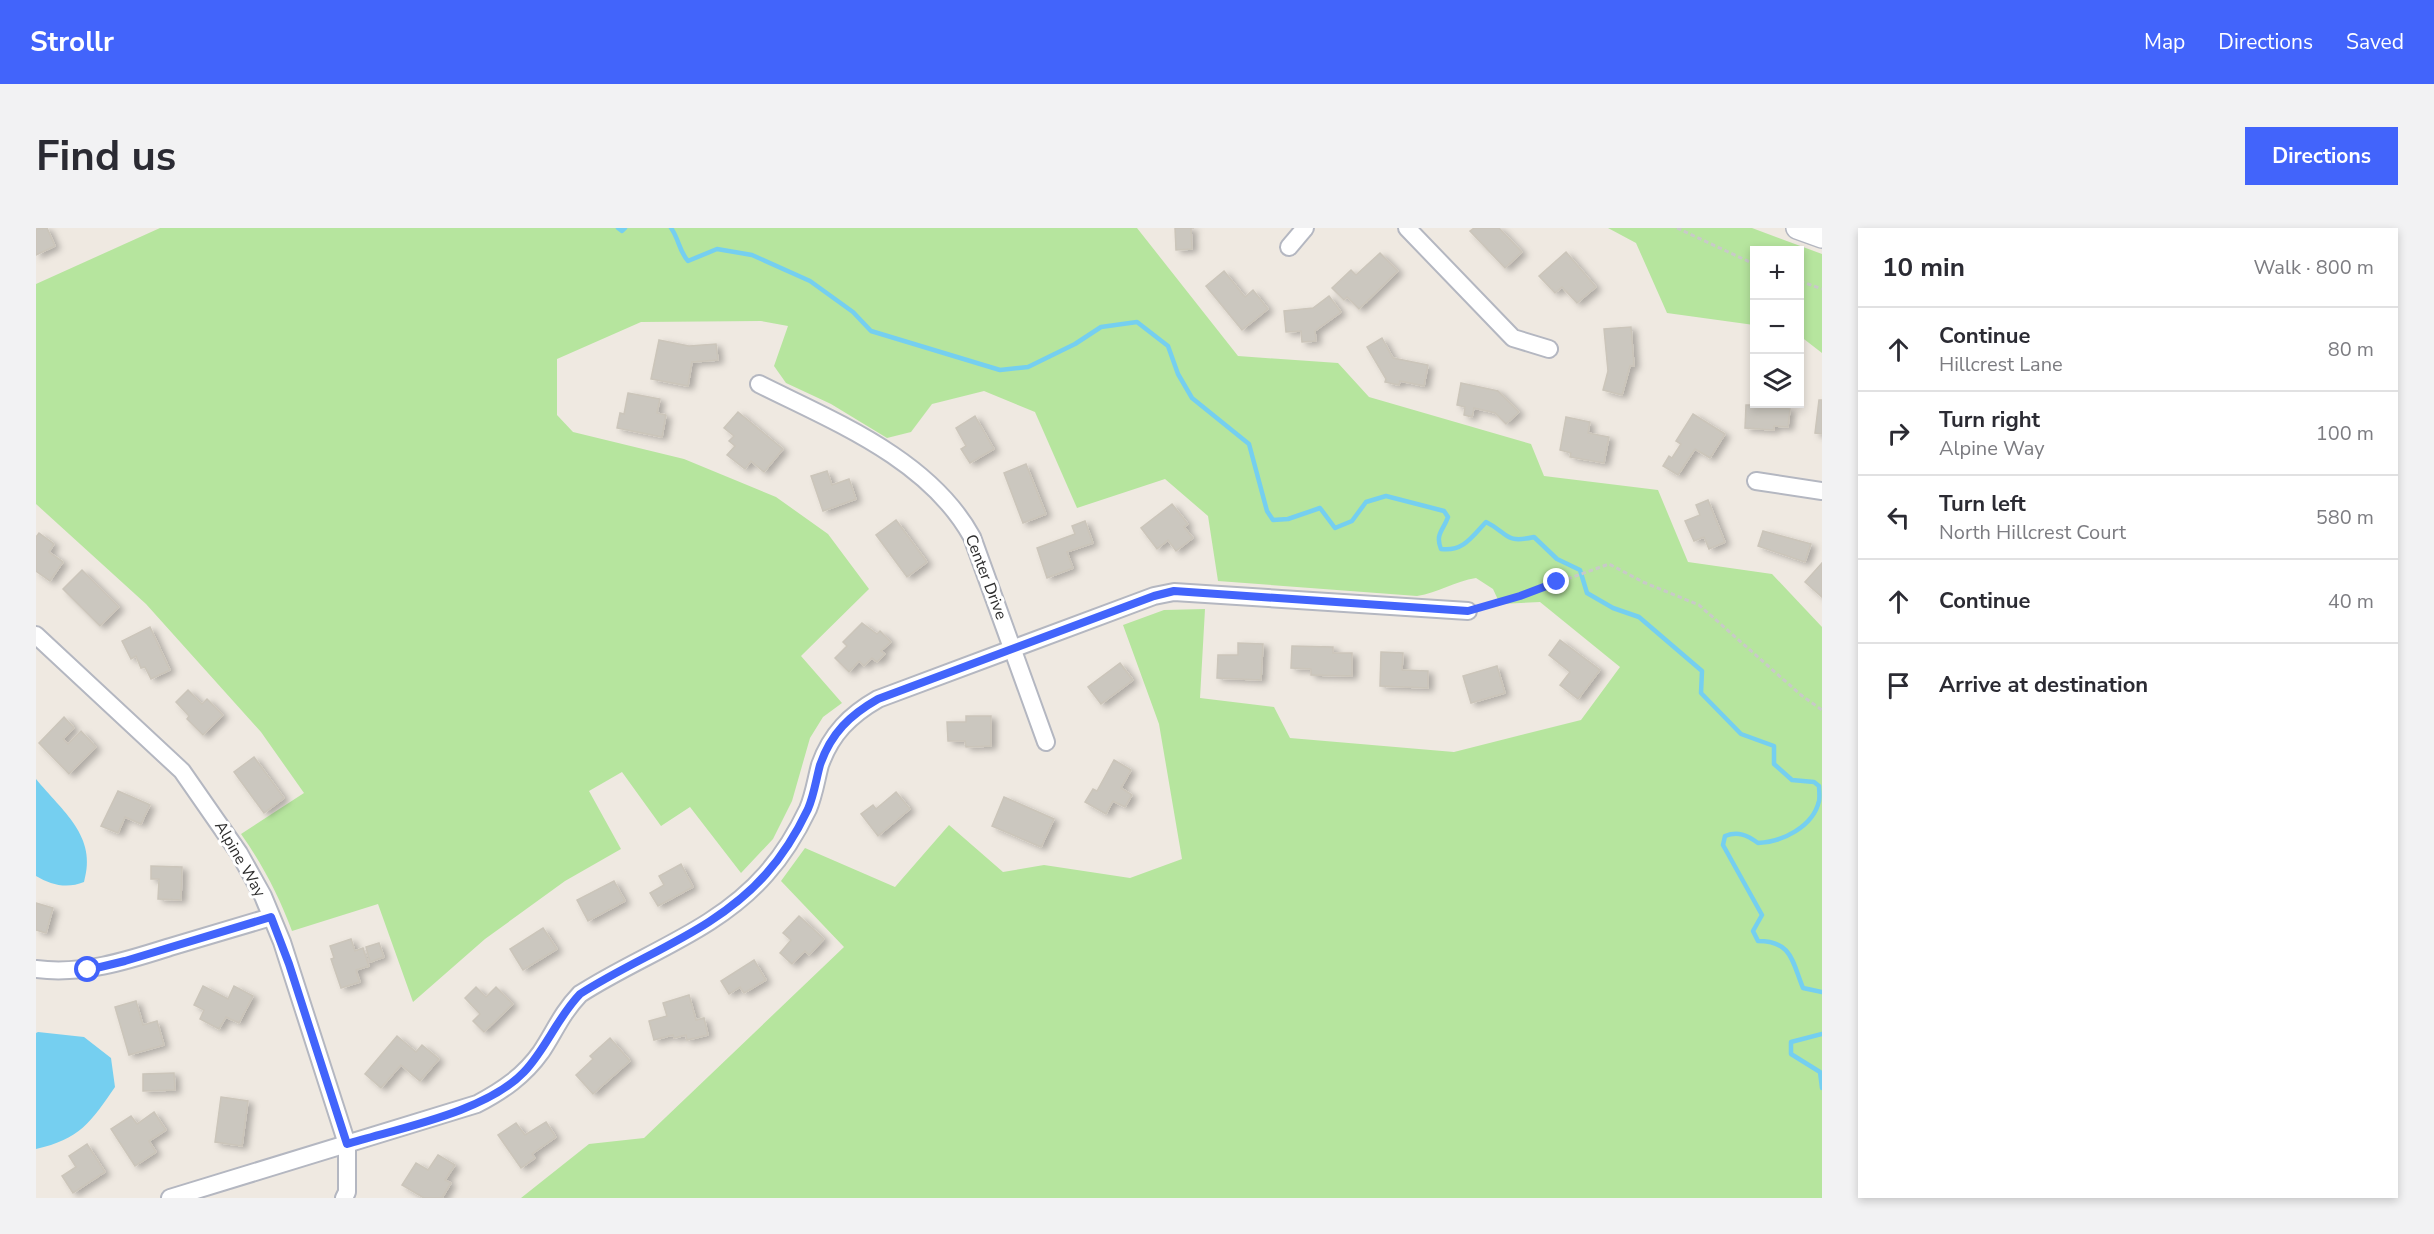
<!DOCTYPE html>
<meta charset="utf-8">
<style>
:root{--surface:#fff;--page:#f2f2f3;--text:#2b2b33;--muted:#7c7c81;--line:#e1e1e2;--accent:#4264fb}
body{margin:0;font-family:"Nunito Sans",sans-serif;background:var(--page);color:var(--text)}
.controls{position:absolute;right:18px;top:18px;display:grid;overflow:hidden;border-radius:0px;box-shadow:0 3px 9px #0003}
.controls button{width:54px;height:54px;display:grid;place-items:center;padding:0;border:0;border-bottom:2px solid var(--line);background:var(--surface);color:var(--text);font:30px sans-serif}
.stop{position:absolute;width:18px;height:18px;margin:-14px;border:4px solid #4264fb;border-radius:50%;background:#fff}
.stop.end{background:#4264fb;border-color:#fff;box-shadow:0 2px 6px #0008}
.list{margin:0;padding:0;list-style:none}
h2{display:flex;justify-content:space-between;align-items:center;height:78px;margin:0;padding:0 24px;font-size:26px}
h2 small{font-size:20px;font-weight:400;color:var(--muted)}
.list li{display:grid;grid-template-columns:39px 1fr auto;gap:18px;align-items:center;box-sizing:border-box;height:84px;padding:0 24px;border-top:2px solid var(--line)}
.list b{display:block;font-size:22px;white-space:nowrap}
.list p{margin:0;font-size:20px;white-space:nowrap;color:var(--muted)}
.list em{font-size:20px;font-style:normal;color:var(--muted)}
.icon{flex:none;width:33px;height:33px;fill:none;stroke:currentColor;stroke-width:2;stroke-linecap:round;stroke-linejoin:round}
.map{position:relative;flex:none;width:1786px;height:970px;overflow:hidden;border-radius:0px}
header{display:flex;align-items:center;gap:36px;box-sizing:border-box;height:84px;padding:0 30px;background:var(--accent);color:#fff}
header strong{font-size:28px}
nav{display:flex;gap:33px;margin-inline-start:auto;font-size:21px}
.intro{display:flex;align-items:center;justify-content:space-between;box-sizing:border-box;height:144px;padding:0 36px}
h1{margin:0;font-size:42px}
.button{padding:15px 27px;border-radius:0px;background:var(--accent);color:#fff;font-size:21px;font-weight:700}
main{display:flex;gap:36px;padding:0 36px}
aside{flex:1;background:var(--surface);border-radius:0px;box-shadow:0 3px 9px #0003}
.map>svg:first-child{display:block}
.green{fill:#b6e59e}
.water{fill:#75cff0}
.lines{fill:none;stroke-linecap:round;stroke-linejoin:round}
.stream{stroke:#75cff0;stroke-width:4.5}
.building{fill:#cbc7bf;stroke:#cbc5ba;stroke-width:1.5;filter:url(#shadow)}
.minor-casing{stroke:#b4b7c1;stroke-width:20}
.tertiary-casing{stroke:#b4b7c1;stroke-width:24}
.path{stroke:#c9c9c9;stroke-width:3;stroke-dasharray:4.5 3;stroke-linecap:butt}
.minor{stroke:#fff;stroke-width:16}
.tertiary{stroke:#fff;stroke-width:21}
.route{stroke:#4264fb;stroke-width:8}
.labels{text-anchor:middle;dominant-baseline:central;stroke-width:6;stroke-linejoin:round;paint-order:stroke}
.street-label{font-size:16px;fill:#2e2e2e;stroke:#fff}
</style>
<header>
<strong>Strollr</strong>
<nav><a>Map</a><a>Directions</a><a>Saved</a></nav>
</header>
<div class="intro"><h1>Find us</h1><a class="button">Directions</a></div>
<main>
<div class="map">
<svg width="1786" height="970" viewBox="0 0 1786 970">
<defs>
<filter id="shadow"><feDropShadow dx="5" dy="3" stdDeviation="3" flood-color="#0004"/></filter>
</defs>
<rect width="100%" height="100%" fill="#efe9e1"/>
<!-- green -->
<g class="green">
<path d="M 124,0 L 1101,0 L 1202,128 L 1302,135 L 1333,169 L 1495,216 L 1508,248 L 1622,262 L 1652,334 L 1736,346 L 1786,399 L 1786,970 L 485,970 L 553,916 L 608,910 L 808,719 L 745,653 L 769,620 L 859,659 L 913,597 L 967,644 L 1008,637 L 1094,650 L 1146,631 L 1123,496 L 1087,397 L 1128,382 L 1169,381 L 1164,470 L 1238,479 L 1254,510 L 1418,524 L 1545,492 L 1584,439 L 1504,374 L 1464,376 L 1457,361 L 1440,350 C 1419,353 1402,365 1381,368 L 1182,353 L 1172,288 L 1129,251 L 1041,280 L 999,184 L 948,163 L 896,176 L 875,204 L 851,210 L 795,176 L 750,155 L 738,138 L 752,98 L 725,93 L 605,94 L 521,131 L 521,187 L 537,204 L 648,231 L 740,269 L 792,306 L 833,361 L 765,428 L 806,475 L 787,489 L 774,510 L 756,573 L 737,611 L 705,645 L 654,579 L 625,598 L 586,544 L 553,563 L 585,621 L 529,653 L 449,711 L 377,774 L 342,676 L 256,703 C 243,668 227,637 205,606 L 268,565 L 225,504 L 110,376 L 0,276 L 0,56 Z"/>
<path d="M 1572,0 L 1716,0 L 1786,26 L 1786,125 L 1764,108 L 1764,22 L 1718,22 L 1718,97 L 1631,85 L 1600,15 Z"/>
</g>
<!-- water -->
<g class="water">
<path d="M 0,551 C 26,583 62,608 48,654 C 31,661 15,657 0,648 Z"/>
<path d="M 2,804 L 48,809 L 75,830 L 79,859 C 55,894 44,911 0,921 L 0,805 Z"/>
</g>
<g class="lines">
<!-- stream -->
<g class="stream">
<path d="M 582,0 L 586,3 L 589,0"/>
<path d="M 635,0 C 643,11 643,23 652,33 L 681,21 L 716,27 L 774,53 L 817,84 L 835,103 L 964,142 L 992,139 L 1039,116 L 1065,99 L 1101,94 L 1132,118 L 1142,146 L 1156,170 L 1213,216 L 1231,283 L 1237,292 L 1252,291 L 1284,280 L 1299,300 L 1316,293 L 1330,274 L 1350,268 L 1408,283 L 1412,289 C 1407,303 1399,306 1405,321 C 1427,324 1436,309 1450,294 C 1473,305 1468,316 1498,309 L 1521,331 L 1544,342 L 1551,365 L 1577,380 L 1603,389 L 1666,443 L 1665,465 L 1705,506 L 1738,518 L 1738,536 L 1756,552 L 1778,554 L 1783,558 C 1783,562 1784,568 1783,573 C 1777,599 1746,614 1722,615 C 1711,607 1702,603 1689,608 L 1687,617 L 1726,687 L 1717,703 L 1722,713 C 1756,713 1756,733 1767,760 L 1786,764"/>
<path d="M 1786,806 L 1755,814 L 1755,826 L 1784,844 L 1786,860"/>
</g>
</g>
<!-- building -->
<g class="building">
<path d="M 11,0 L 19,18 L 0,27 L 0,1 Z"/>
<path d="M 1139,0 L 1158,0 L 1155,0 L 1156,21 L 1140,22 Z"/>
<path d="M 1438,0 L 1463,0 L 1486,24 L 1469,40 L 1434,3 Z"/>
<path d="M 1530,24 L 1560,59 L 1541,75 L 1526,59 L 1519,65 L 1503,48 Z"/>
<path d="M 1344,25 L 1362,43 L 1323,81 L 1311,69 L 1308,72 L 1296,60 L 1315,42 L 1320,47 Z"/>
<path d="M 1188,43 L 1209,69 L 1217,62 L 1232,81 L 1206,102 L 1170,58 Z"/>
<path d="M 1293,68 L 1305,84 L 1279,103 L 1280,113 L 1266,114 L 1265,103 L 1250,104 L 1248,83 L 1277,80 Z"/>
<path d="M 1595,99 L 1598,138 L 1594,138 L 1586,167 L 1567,162 L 1572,143 L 1568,101 Z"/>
<path d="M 1346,110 L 1357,130 L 1392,137 L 1388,158 L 1364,153 L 1363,157 L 1349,154 L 1350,151 L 1331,119 Z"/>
<path d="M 623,112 L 653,118 L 680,116 L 682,132 L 656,134 L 652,158 L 615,151 Z"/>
<path d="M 1425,155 L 1462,163 L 1483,184 L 1470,196 L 1459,185 L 1438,180 L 1436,189 L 1428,187 L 1429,179 L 1421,177 Z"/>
<path d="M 592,165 L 624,171 L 621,185 L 630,187 L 626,209 L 581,200 L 584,185 L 588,186 Z"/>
<path d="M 1783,172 L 1786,172 L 1786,206 L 1779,205 Z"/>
<path d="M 1718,173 L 1718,176 L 1735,176 L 1739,177 L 1739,180 L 1754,181 L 1752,199 L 1738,198 L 1738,202 L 1709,200 L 1710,177 L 1718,177 Z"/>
<path d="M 702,184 L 747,221 L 728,244 L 715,233 L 709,241 L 691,227 L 699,218 L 693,213 L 698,208 L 688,200 Z"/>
<path d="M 1657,186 L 1689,206 L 1674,230 L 1659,221 L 1642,247 L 1627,238 L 1633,228 L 1636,230 L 1645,216 L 1640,213 Z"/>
<path d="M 939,188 L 958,221 L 934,235 L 925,221 L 930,218 L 920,200 Z"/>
<path d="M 1530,189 L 1554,194 L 1552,205 L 1573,209 L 1568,235 L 1534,229 L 1535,225 L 1524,222 Z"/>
<path d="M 990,236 L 1010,286 L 987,295 L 968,245 Z"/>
<path d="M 791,243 L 796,257 L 813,251 L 820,271 L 787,283 L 775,248 Z"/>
<path d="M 1672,272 L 1689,314 L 1673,321 L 1668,309 L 1658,313 L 1649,293 L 1664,287 L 1660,277 Z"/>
<path d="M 1136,276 L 1152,296 L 1148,299 L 1157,310 L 1140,323 L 1132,312 L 1121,321 L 1105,300 Z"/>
<path d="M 860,292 L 891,334 L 871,349 L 840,307 Z"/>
<path d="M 1049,293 L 1057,315 L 1031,324 L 1037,340 L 1011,350 L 1001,320 L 1039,306 L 1036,298 Z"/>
<path d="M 1727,303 L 1775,316 L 1769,334 L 1722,318 Z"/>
<path d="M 3,305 L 18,316 L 13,324 L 27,334 L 14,353 L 0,343 L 0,309 Z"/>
<path d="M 1786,335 L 1786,369 L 1769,354 Z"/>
<path d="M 46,342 L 83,379 L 64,398 L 27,361 Z"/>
<path d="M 826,395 L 841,406 L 844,403 L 855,414 L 845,423 L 849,426 L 841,434 L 836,430 L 828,438 L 823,433 L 813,444 L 799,430 L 811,418 L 807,414 Z"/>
<path d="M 114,399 L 134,442 L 115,451 L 109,439 L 105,440 L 100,428 L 95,431 L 86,413 Z"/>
<path d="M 1524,412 L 1564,442 L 1542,471 L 1524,457 L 1534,444 L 1513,427 Z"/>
<path d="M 1202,415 L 1227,416 L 1225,452 L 1181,450 L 1182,427 L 1202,427 Z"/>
<path d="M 1256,418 L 1297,419 L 1297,425 L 1316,425 L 1316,448 L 1275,447 L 1275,441 L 1255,440 Z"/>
<path d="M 1345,424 L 1367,425 L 1366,442 L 1392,443 L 1392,460 L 1344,458 Z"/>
<path d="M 1084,435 L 1097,452 L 1065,476 L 1052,459 Z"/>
<path d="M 1461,438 L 1469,465 L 1435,475 L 1427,448 Z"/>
<path d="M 152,462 L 166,476 L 171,471 L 187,487 L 167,507 L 151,491 L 153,488 L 140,474 Z"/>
<path d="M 930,488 L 955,488 L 955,518 L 930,519 L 929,513 L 912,513 L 911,494 L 930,494 Z"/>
<path d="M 28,489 L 38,500 L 27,511 L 32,516 L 45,503 L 60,519 L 33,546 L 3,515 Z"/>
<path d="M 218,529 L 248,570 L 228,585 L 198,544 Z"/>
<path d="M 1078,532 L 1095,542 L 1085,560 L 1096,567 L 1089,579 L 1077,573 L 1070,586 L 1049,574 L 1057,561 L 1061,563 Z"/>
<path d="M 82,563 L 114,577 L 105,596 L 89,589 L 82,605 L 65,598 Z"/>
<path d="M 860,564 L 874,581 L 842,608 L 825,586 L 837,577 L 840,581 Z"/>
<path d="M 968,569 L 1018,591 L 1005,619 L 956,598 Z"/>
<path d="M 645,636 L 657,659 L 622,678 L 614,665 L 628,657 L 623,648 Z"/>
<path d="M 115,638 L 146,639 L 145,672 L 122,671 L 123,651 L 115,651 Z"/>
<path d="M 578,653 L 589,673 L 552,693 L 541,672 Z"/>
<path d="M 0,675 L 17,680 L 10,705 L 0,702 Z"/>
<path d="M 763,688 L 788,711 L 773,727 L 769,723 L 756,736 L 744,725 L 755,712 L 747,705 Z"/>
<path d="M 507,700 L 521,721 L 487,742 L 474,721 Z"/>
<path d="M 315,711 L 319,723 L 327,720 L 333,738 L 320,742 L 324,754 L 305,760 L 295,731 L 298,730 L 294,718 Z"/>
<path d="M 343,715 L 348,729 L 334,734 L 330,719 Z"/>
<path d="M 718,732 L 730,752 L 708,765 L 704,759 L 693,766 L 685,753 Z"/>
<path d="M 167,758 L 192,771 L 198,758 L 217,768 L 203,795 L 190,789 L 183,801 L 164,791 L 168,782 L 158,777 Z"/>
<path d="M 440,759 L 450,769 L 460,759 L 477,776 L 448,804 L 437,793 L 444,786 L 429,770 Z"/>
<path d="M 653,767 L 660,792 L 668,790 L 672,807 L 651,812 L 650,807 L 638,810 L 637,807 L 618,812 L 613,793 L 631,788 L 627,775 Z"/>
<path d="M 100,773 L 107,797 L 121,793 L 128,817 L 93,827 L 79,779 Z"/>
<path d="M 361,808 L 380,824 L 386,817 L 403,831 L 384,853 L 365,837 L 345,860 L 329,846 Z"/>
<path d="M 574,810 L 594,833 L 557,866 L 540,847 L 557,831 L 554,828 Z"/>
<path d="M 138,845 L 139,862 L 107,863 L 107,846 Z"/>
<path d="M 185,869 L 212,873 L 206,918 L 179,914 Z"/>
<path d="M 118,884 L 130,902 L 113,913 L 120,924 L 99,938 L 75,901 L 95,888 L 101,896 Z"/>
<path d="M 510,894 L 520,909 L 496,926 L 499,930 L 485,940 L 462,907 L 480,895 L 489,907 Z"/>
<path d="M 51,916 L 69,944 L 37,965 L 26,948 L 40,939 L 33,928 Z"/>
<path d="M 402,927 L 419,937 L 409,952 L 415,955 L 406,970 L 388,970 L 366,957 L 380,935 L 392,942 Z"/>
</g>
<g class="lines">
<!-- minor casing -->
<g class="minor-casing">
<g id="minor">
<path d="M 1371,0 L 1477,110 L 1513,121"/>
<path d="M 1253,19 L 1269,0"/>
<path d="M 723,156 C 799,194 893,231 936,309 L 1010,514"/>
<path d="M 1720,253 L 1786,263"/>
<path d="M 0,407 L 146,543 L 203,625 L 227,668 L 246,714 L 311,916 L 311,964 L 308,970"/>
<path d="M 0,741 C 47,747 90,733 134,719 C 168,709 202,699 235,689"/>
<path d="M 134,970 L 441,876 C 466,863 488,848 505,824 C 519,803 525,786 544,766 C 606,726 680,703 730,646 C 747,627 761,604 772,581 C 778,567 780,552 784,537 C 795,506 814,487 842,471 L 1118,368 L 1138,364 L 1432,383"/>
</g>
</g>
<!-- tertiary casing -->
<g class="tertiary-casing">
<path id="tertiary" d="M 1761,0 L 1786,9"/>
</g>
<!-- path -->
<g class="path">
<path d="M 1641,0 L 1718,36"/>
<path d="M 1764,53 L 1786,61"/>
<path d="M 1446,379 L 1484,368 L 1573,336 L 1607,354 L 1663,377 L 1765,467 L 1786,482"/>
</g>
<!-- minor -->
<use href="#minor" class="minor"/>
<!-- tertiary -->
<use href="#tertiary" class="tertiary"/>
</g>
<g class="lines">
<!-- route -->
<path class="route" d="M 52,742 L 89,733 L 235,689 L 253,736 L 311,916 C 363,900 450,884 488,844 C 510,821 521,790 544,766 C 606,726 680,703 730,646 C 747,627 761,604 772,581 C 778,567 780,552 784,537 C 795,505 814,487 842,471 L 1118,368 L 1138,363 L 1432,383 L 1484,368 L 1521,354"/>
</g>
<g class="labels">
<!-- street labels -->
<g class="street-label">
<text transform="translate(950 349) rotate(69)">Center Drive</text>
<text transform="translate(204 631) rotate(60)">Alpine Way</text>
</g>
</g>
</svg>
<div class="controls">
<button>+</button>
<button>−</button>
<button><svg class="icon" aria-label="layers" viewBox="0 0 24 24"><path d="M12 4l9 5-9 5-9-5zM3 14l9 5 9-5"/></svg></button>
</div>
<div class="stop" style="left:52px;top:742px"></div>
<div class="stop end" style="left:1521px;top:354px"></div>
</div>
<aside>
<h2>10 min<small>Walk · 800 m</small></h2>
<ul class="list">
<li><svg class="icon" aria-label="ahead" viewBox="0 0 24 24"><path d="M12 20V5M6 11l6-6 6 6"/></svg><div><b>Continue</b><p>Hillcrest Lane</p></div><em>80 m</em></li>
<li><svg class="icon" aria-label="right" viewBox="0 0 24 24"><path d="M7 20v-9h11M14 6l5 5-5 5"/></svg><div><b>Turn right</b><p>Alpine Way</p></div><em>100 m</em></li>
<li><svg class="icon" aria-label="left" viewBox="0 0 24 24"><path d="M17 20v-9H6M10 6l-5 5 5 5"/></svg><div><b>Turn left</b><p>North Hillcrest Court</p></div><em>580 m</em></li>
<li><svg class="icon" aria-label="ahead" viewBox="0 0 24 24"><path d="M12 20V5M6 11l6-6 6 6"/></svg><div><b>Continue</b></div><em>40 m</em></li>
<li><svg class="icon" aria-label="arrive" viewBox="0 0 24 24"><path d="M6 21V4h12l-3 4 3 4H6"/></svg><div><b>Arrive at destination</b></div></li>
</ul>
</aside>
</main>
